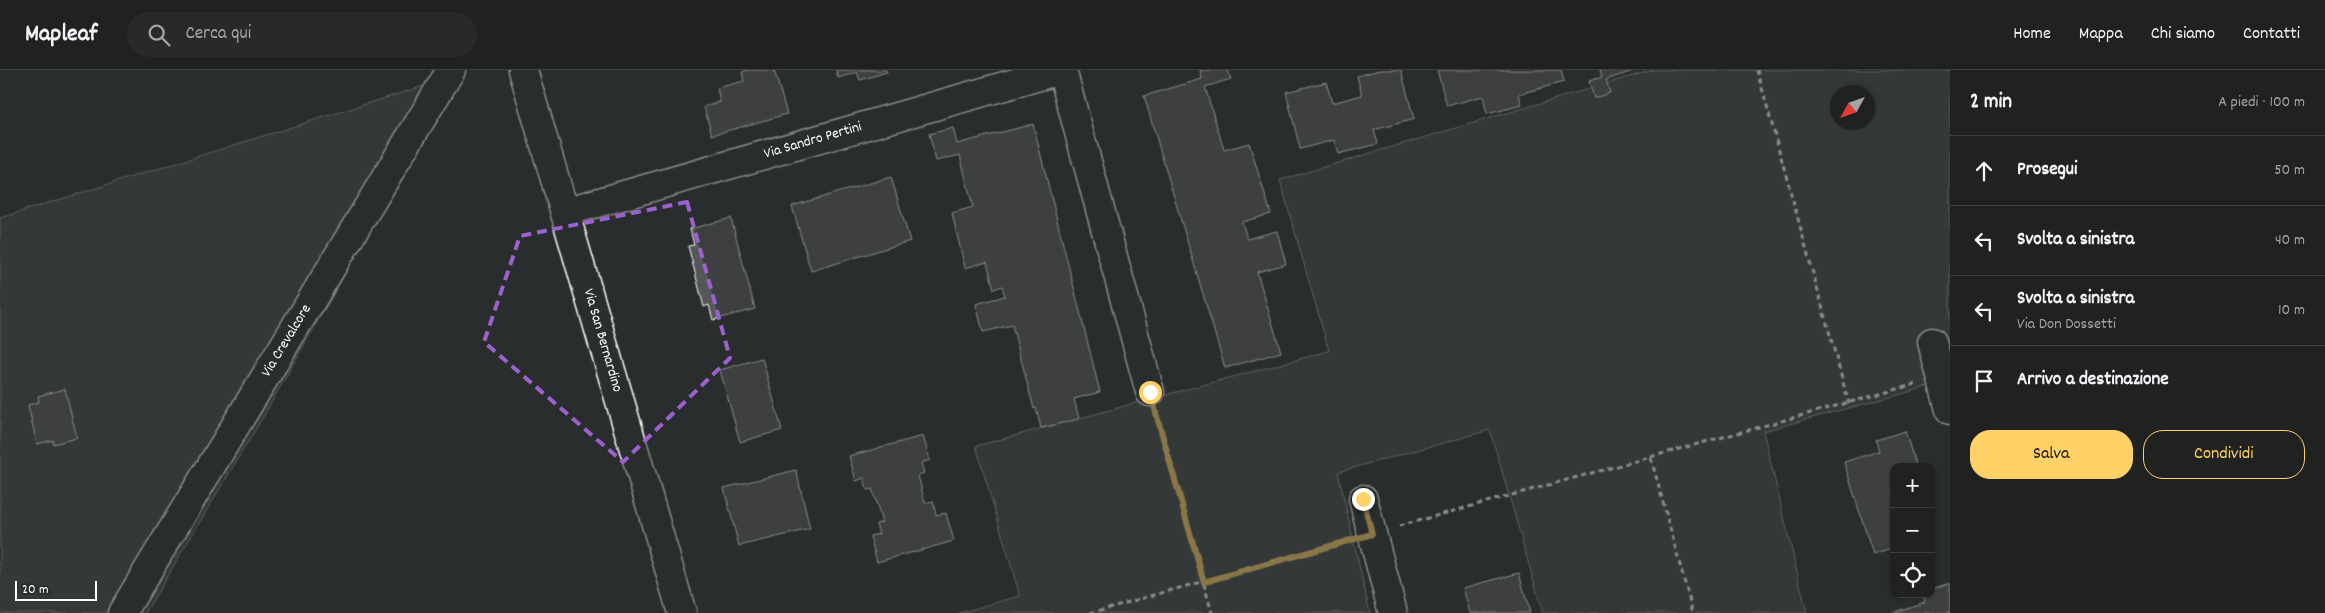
<!DOCTYPE html>
<html lang="it">
<meta charset="utf-8">
<style>
:root{--surface:#202222;--page:#282a2a;--text:#f1f3f6;--muted:#a2a4a5;--line:#3d3f40;--accent:#ffd166}
body{margin:0;font-family:Dekko,sans-serif;background:var(--page);color:var(--text)}
.controls{position:absolute;right:15px;bottom:15px;display:grid;overflow:hidden;border-radius:10px;box-shadow:0 1px 4px #0004}
.controls button{width:45px;height:45px;display:grid;place-items:center;padding:0;border:0;border-bottom:1px solid var(--line);background:var(--surface);color:var(--text);font:25px sans-serif}
.compass{position:absolute;left:1830px;top:15px;width:45px;height:45px;border-radius:50%;background:var(--surface);box-shadow:0 1px 4px #0004;rotate:230deg}
.scale{position:absolute;left:15px;bottom:12px;width:82px;box-sizing:border-box;padding-left:5px;border:2px solid #fff;border-top:0;font-size:14px;line-height:18px;white-space:nowrap;color:#fff;-webkit-text-stroke:4px #2a2d2e;paint-order:stroke}
.stop{position:absolute;width:15px;height:15px;margin:-11px;border:4px solid #ffd166;border-radius:50%;background:#fff}
.stop.end{background:#ffd166;border-color:#fff;box-shadow:0 1px 5px #0008}
.list{margin:0;padding:0;list-style:none}
h2{display:flex;justify-content:space-between;align-items:center;height:65px;margin:0;padding:0 20px;font-size:21px}
h2 small{font-size:16px;font-weight:400;color:var(--muted)}
.list li{display:grid;grid-template-columns:32px 1fr auto;gap:15px;align-items:center;box-sizing:border-box;height:70px;padding:0 20px;border-top:1px solid var(--line)}
.list b{display:block;font-size:19px;white-space:nowrap}
.list p{margin:0;font-size:16px;white-space:nowrap;color:var(--muted)}
.list em{font-size:16px;font-style:normal;color:var(--muted)}
.actions{display:flex;gap:10px;padding:15px 20px}
.actions a{flex:1;padding:11px 0;border:1px solid var(--accent);border-radius:20px;text-align:center;font-size:18px;color:var(--accent)}
.actions .main{background:var(--accent);color:#111}
.icon{flex:none;width:28px;height:28px;fill:none;stroke:currentColor;stroke-width:2;stroke-linecap:round;stroke-linejoin:round}
.map{position:relative;flex:none;width:1950px;height:543px;overflow:hidden}
header{display:flex;align-items:center;gap:30px;box-sizing:border-box;height:70px;padding:0 25px;background:var(--surface);border-bottom:1px solid var(--line)}
header strong{font-size:24px}
nav{display:flex;gap:28px;margin-inline-start:auto;font-size:18px}
.search{width:350px;height:45px;background:var(--page);display:flex;align-items:center;gap:12px;box-sizing:border-box;padding:0 18px;border-radius:28px;color:var(--muted);font-size:19px}
main{display:flex}
aside{flex:1;background:var(--surface)}
.map>svg:first-child{display:block}
.green{fill:#414445;stroke:#a0a2a2;fill-rule:evenodd}
.building{fill:#555758;stroke:#fff}
.lines{fill:none;stroke-linecap:round;stroke-linejoin:round}
.minor-casing{stroke:#fff;stroke-width:31}
.secondary-casing{stroke:#fff;stroke-width:31}
.path{stroke:#fff;stroke-width:3;stroke-dasharray:5 4;stroke-linecap:butt}
.minor{stroke:#2a2d2e;stroke-width:28}
.secondary{stroke:#2a2d2e;stroke-width:28}
.route{stroke:#ffd166;stroke-width:6}
.marked{fill:none;stroke:#9c61cf;stroke-width:4;stroke-dasharray:10 6;stroke-linejoin:round}
.labels{text-anchor:middle;dominant-baseline:central;stroke-width:4;stroke-linejoin:round;paint-order:stroke}
.street-label{font-size:15px;fill:#fff;stroke:#2a2d2e}
</style>
<header>
<strong>Mapleaf</strong>
<div class="search"><svg class="icon" aria-label="search" viewBox="0 0 24 24"><circle cx="10" cy="10" r="6"/><path d="M15 15l6 6"/></svg>Cerca qui</div>
<nav><a>Home</a><a>Mappa</a><a>Chi siamo</a><a>Contatti</a></nav>
</header>
<main>
<div class="map">
<svg width="1950" height="543" viewBox="0 0 1950 543">
<rect width="100%" height="100%" fill="#2a2d2e"/>
<filter id="ink" filterUnits="userSpaceOnUse"><feTurbulence type="fractalNoise" baseFrequency=".02" numOctaves="2"/><feDisplacementMap in="SourceGraphic" scale="10" xChannelSelector="R" yChannelSelector="G"/><feConvolveMatrix kernelMatrix="1 2 1 2 8 2 1 2 1" color-interpolation-filters="sRGB"/></filter>
<g filter="url(#ink)">
<!-- green -->
<g class="green">
<path d="M 1653,0 L 1950,0 L 1950,311 L 1763,361 L 1807,543 L 1543,543 L 1490,360 L 1338,402 L 1370,543 L 959,543 L 1020,526 L 976,376 L 1329,281 L 1280,110 ZM 1838,22 L 1868,22 L 1868,52 L 1838,52 Z"/>
<path d="M 459,5 L 260,352 L 145,543 L 0,543 L 0,148 Z"/>
</g>
<!-- building -->
<g class="building">
<path d="M 748,0 L 774,0 L 787,44 L 712,65 L 704,37 L 720,32 L 717,18 L 744,11 L 742,2 Z"/>
<path d="M 836,0 L 886,0 L 887,2 L 860,10 L 857,2 L 838,8 Z"/>
<path d="M 1200,0 L 1228,0 L 1231,9 L 1205,17 L 1224,80 L 1249,73 L 1271,144 L 1242,152 L 1247,169 L 1277,161 L 1286,194 L 1257,202 L 1281,282 L 1225,298 L 1144,26 L 1202,9 Z"/>
<path d="M 1380,0 L 1401,0 L 1414,49 L 1374,60 L 1378,74 L 1338,84 L 1334,70 L 1300,79 L 1286,22 L 1326,12 L 1332,33 L 1362,25 L 1357,6 Z"/>
<path d="M 1437,0 L 1561,0 L 1564,12 L 1519,24 L 1522,35 L 1487,44 L 1483,26 L 1447,36 Z"/>
<path d="M 1600,0 L 1633,0 L 1633,1 L 1606,10 L 1610,23 L 1594,28 L 1589,11 L 1602,7 Z"/>
<path d="M 1033,54 L 1100,322 L 1074,329 L 1079,349 L 1041,358 L 1036,338 L 1034,339 L 1012,255 L 983,262 L 976,234 L 1005,226 L 1002,216 L 994,219 L 987,192 L 965,198 L 952,143 L 973,137 L 960,85 L 936,91 L 929,64 L 953,58 L 957,74 Z"/>
<path d="M 891,107 L 910,171 L 811,201 L 792,136 Z"/>
<path d="M 731,148 L 755,239 L 713,250 L 709,235 L 704,237 L 688,176 L 694,175 L 690,159 Z"/>
<path d="M 762,288 L 782,360 L 740,372 L 720,300 Z"/>
<path d="M 65,319 L 77,368 L 53,374 L 53,370 L 37,374 L 28,335 L 39,332 L 38,326 Z"/>
<path d="M 1905,361 L 1916,397 L 1894,397 L 1894,478 L 1873,485 L 1844,392 L 1879,381 L 1876,370 Z"/>
<path d="M 923,366 L 930,390 L 921,393 L 924,403 L 918,405 L 925,433 L 933,431 L 936,445 L 946,443 L 954,471 L 877,492 L 870,466 L 879,464 L 876,454 L 882,452 L 872,419 L 867,420 L 864,408 L 856,411 L 849,386 Z"/>
<path d="M 796,400 L 810,459 L 739,476 L 724,418 Z"/>
<path d="M 1519,503 L 1530,543 L 1470,543 L 1463,518 Z"/>
<path d="M 1950,513 L 1950,543 L 1891,543 L 1925,532 L 1923,524 L 1931,524 L 1931,519 Z"/>
</g>
<g class="lines">
<!-- minor casing -->
<g class="minor-casing">
<g id="minor">
<path id="s1" d="M 523,0 L 682,543"/>
<path d="M 1062,0 L 1150,322"/>
<path id="s2" d="M 565,142 L 1060,0"/>
<path d="M 1932,272 L 1950,340"/>
<path d="M 1363,429 L 1393,543"/>
</g>
</g>
<!-- secondary casing -->
<g class="secondary-casing">
<g id="secondary">
<path id="s3" d="M 122,543 L 451,0"/>
</g>
</g>
<!-- path -->
<g class="path">
<path d="M 1757,0 L 1849,334"/>
<path d="M 1158,349 L 1212,543"/>
<path d="M 1651,388 L 1693,543"/>
<path d="M 1399,456 L 1916,314"/>
<path d="M 1090,543 L 1347,471"/>
</g>
<!-- minor -->
<use href="#minor" class="minor"/>
<!-- secondary -->
<use href="#secondary" class="secondary"/>
</g>
</g>
<g class="lines" filter="url(#ink)">
<!-- route -->
<path class="route" d="M 1150,322 L 1204,512 L 1372,464 L 1363,429"/>
</g>
<!-- marked area -->
<path d="M0 0H1950V543H0ZM 687,132 L 730,288 L 623,392 L 484,272 L 520,166 Z" fill="#2a2d2e" fill-opacity=".55" fill-rule="evenodd"/>
<path class="marked" d="M 687,132 L 730,288 L 623,392 L 484,272 L 520,166 Z"/>
<g class="labels">
<!-- street labels -->
<g class="street-label">
<text stroke="none"><textPath href="#s2" startOffset="258">Via Sandro Pertini</textPath></text>
<text stroke="none"><textPath href="#s3" startOffset="318">Via Crevalcore</textPath></text>
<text stroke="none"><textPath href="#s1" startOffset="282">Via San Bernardino</textPath></text>
</g>
</g>
</svg>
<div class="controls">
<button>+</button>
<button>−</button>
<button><svg class="icon" aria-label="locate" viewBox="0 0 24 24"><circle cx="12" cy="12" r="6"/><path d="M12 2v4M12 18v4M2 12h4M18 12h4"/></svg></button>
</div>
<svg class="compass" viewBox="-18 -18 36 36"><path d="M0-13l5 13h-10z" fill="#e53935"/><path d="M0 13l5-13h-10z" fill="#a2a4a5"/></svg>
<div class="scale">20 m</div>
<div class="stop" style="left:1150px;top:322px"></div>
<div class="stop end" style="left:1363px;top:429px"></div>
</div>
<aside>
<h2>2 min<small>A piedi · 100 m</small></h2>
<ul class="list">
<li><svg class="icon" aria-label="ahead" viewBox="0 0 24 24"><path d="M12 20V5M6 11l6-6 6 6"/></svg><div><b>Prosegui</b></div><em>50 m</em></li>
<li><svg class="icon" aria-label="left" viewBox="0 0 24 24"><path d="M17 20v-9H6M10 6l-5 5 5 5"/></svg><div><b>Svolta a sinistra</b></div><em>40 m</em></li>
<li><svg class="icon" aria-label="left" viewBox="0 0 24 24"><path d="M17 20v-9H6M10 6l-5 5 5 5"/></svg><div><b>Svolta a sinistra</b><p>Via Don Dossetti</p></div><em>10 m</em></li>
<li><svg class="icon" aria-label="arrive" viewBox="0 0 24 24"><path d="M6 21V4h12l-3 4 3 4H6"/></svg><div><b>Arrivo a destinazione</b></div></li>
</ul>
<div class="actions"><a class="main">Salva</a><a>Condividi</a></div>
</aside>
</main>
